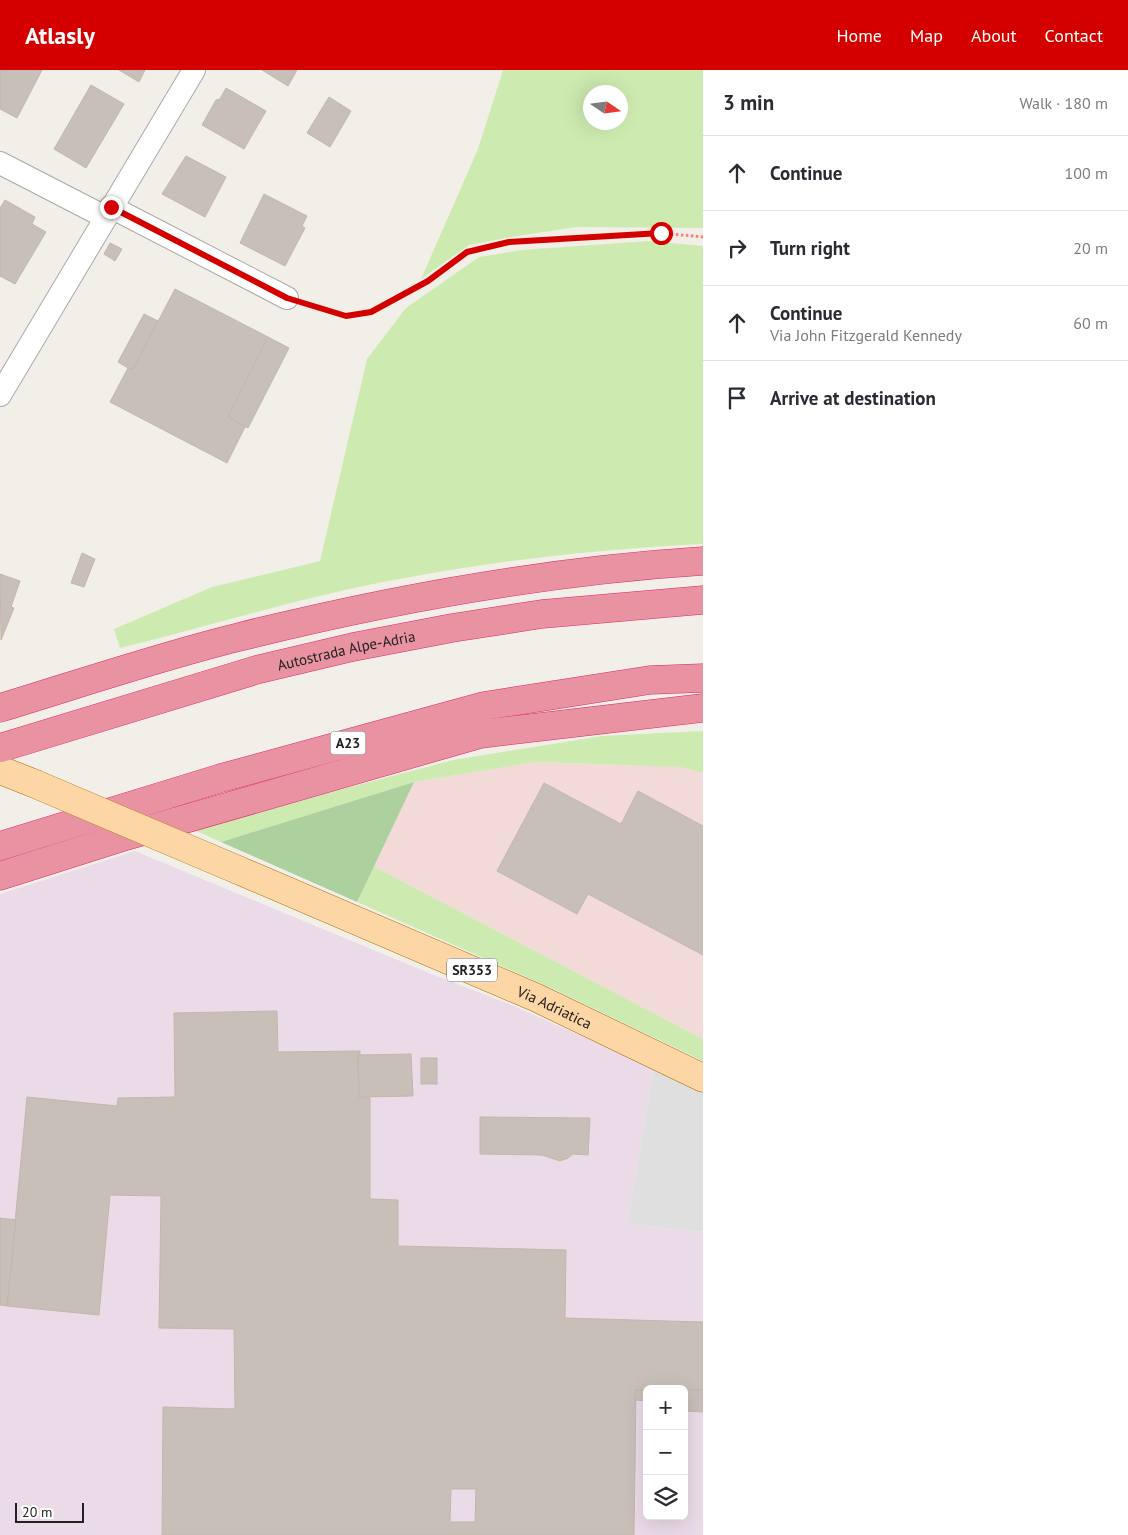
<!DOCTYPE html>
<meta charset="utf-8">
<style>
:root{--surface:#fff;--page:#f7f7f7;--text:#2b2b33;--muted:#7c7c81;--line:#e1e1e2;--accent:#d40000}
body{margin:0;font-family:"PT Sans",sans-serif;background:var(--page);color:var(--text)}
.controls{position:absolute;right:15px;bottom:15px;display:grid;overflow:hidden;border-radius:8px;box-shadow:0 5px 20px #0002}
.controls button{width:45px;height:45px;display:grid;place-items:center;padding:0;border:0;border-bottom:1px solid var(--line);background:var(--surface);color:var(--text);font:25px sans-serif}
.compass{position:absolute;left:583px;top:15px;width:45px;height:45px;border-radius:50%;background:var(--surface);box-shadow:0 5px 20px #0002;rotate:103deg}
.scale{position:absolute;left:15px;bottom:12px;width:69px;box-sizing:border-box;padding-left:5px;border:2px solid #222;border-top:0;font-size:14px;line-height:18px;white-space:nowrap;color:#222;-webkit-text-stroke:4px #fff;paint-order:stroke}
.stop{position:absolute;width:15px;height:15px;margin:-11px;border:4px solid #d40000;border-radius:50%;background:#fff}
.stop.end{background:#d40000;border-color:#fff;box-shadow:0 1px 5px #0008}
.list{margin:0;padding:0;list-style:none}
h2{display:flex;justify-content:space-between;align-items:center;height:65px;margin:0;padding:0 20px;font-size:21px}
h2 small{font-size:16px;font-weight:400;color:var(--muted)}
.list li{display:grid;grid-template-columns:32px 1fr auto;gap:15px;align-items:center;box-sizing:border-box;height:75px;padding:0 20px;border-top:1px solid var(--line)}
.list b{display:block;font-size:19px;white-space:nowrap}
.list p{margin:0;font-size:16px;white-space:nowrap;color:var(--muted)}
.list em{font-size:16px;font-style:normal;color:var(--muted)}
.icon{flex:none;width:28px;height:28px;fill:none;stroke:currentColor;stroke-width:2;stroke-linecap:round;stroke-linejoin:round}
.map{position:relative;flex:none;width:703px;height:1465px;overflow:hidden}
header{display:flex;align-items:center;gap:30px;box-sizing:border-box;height:70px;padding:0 25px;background:var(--accent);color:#fff}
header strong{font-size:24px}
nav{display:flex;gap:28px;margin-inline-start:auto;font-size:18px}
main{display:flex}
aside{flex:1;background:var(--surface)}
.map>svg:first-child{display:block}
.residential{fill:#e0dfdf}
.commercial{fill:#f2dad9}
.industrial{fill:#ebdbe8;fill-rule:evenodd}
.grass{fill:#cdebb0;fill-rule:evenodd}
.forest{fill:#add19e}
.building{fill:#c7bfb8;stroke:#c4b6ab;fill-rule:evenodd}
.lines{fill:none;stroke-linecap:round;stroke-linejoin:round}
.minor-casing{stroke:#a9a9a9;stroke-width:24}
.major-casing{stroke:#a06b00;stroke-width:29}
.highway-casing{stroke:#dc2a67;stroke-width:29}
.path{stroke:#fa8072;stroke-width:3;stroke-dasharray:2.5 2.5;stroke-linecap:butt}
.minor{stroke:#fff;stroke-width:22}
.major{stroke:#fcd6a4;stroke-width:28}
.highway{stroke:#e892a2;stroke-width:28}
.major-bridge-casing{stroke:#a06b00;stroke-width:29;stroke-linecap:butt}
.major-bridge{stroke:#fcd6a4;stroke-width:28}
.route{stroke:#d40000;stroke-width:6}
.labels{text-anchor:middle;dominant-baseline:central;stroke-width:4.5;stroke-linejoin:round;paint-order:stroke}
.shield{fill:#fff;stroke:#646464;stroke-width:1}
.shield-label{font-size:14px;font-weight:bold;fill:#222}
.street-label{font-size:15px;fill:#222;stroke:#fff}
</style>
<header>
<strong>Atlasly</strong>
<nav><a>Home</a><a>Map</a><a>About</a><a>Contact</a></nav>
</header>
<main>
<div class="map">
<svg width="703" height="1465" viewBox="0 0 703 1465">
<rect width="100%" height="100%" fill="#f2efe9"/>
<!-- residential -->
<path class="residential" d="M 654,998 L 703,1023 L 703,1162 L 627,1154 Z"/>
<!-- commercial -->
<path class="commercial" d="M 536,692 L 680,697 L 703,703 L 703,969 L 373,796 L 414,712 Z"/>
<!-- industrial -->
<path class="industrial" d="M 135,781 L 429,903 L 509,934 L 654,998 L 627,1154 L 703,1162 L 703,1465 L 0,1465 L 0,824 ZM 647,1319 L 684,1319 L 684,1446 L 647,1446 Z"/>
<!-- grass -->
<g class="grass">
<path d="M 503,0 L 703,0 L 703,158 L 576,157 L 512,167 L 469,175 L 421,209 L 478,79 ZM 590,22 L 620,22 L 620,52 L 590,52 Z"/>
<path d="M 648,171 L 703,176 L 703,474 C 580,480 457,495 336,522 C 264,539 192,560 120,578 L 114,559 L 212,517 L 320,491 L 367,289 L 406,238 L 479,187 L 522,180 Z"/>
<path d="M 703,661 L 703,703 L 680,697 L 536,692 L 414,712 L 221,772 L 192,759 L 453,690 L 602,666 Z"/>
<path d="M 373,796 L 703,969 L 703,991 L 549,917 L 357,832 Z"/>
</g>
<!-- forest -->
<path class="forest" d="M 414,712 L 357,832 L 221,772 Z"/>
<!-- building -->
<g class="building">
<path d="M 0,0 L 42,0 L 17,48 L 0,39 Z"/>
<path d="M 119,0 L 145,0 L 139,12 Z"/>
<path d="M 262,0 L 297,0 L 288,16 Z"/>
<path d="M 91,15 L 124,34 L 86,98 L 54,79 Z"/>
<path d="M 226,18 L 266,41 L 244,79 L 202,55 L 216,30 L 220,29 Z"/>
<path d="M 329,27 L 351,41 L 330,77 L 307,63 Z"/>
<path d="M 186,86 L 226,107 L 205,147 L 162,124 Z"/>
<path d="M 264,124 L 307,146 L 302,156 L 305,158 L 285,196 L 240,173 Z"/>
<path d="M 5,130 L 35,147 L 32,154 L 46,162 L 15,214 L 0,206 L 0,138 Z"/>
<path d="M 110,173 L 122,179 L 115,191 L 104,184 Z"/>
<path d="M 175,219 L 268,267 L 228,347 L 245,357 L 227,393 L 110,332 L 128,298 L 133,299 Z"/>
<path d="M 144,244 L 158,251 L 133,299 L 128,298 L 118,292 Z"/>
<path d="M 268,267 L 289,278 L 248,358 L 228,347 Z"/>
<path d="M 82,483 L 95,489 L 84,517 L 71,513 Z"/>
<path d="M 0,504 L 20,511 L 11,537 L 14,538 L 1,570 Z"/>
<path d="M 544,713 L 621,754 L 638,721 L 703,756 L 703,885 L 588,824 L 577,844 L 497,801 Z"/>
<path d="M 277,941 L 278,982 L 360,981 L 360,985 L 358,985 L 359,1027 L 370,1028 L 370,1129 L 398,1130 L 398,1176 L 566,1180 L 565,1248 L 703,1252 L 703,1320 L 636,1320 L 634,1465 L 162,1465 L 163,1337 L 235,1339 L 234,1259 L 159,1258 L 161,1126 L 110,1125 L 99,1245 L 7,1236 L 27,1027 L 117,1036 L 118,1028 L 175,1027 L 174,943 ZM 451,1419 L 476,1419 L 475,1452 L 450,1452 Z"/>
<path d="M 411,984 L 413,1026 L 359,1027 L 358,985 Z"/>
<rect x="421" y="988" width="16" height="26"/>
<path d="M 480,1047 L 590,1048 L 588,1085 L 573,1084 L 568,1088 L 560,1091 L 542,1085 L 480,1084 Z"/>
<path d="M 0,1148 L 16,1150 L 7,1236 L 0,1235 Z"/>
<path d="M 636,1320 L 647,1320 L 647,1331 L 635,1330 Z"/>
<path d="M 684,1320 L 703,1320 L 703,1342 L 684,1341 Z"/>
</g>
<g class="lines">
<!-- minor casing -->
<g class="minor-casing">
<g id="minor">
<path d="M 0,93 L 105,147"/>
<path d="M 111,137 L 287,228"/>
<path d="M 0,325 L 194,0"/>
</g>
</g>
<!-- major casing -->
<g class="major-casing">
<g id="major">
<path d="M 0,700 L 33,713"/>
<path id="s1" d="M 238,800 L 537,928 L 703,1008"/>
</g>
</g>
<!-- highway casing -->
<g class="highway-casing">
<g id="highway">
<path d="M 0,638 C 79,614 158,587 239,567 C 391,529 546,501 703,491"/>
<path id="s2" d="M 0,678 L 256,600 L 353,577 L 452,558 L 542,544 L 703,530"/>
<path d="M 0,776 L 221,708 L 484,636 L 650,610 L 703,608"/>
<path d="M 0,806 L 126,766 L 480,664 L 703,638"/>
</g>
</g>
<!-- path -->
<path class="path" d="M 307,234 L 346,246 L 371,242 L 428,211 L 467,182 L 509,172 L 661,163 L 703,167"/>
<!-- minor -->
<use href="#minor" class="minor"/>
<!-- major -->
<use href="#major" class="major"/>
<!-- highway -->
<use href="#highway" class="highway"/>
<!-- major-bridge casing -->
<g class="major-bridge-casing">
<path id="major-bridge" d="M 33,713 L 238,800"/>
</g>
<!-- major-bridge -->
<use href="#major-bridge" class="major-bridge"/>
</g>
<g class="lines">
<!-- route -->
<path class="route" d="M 111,137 L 287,228 L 346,246 L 371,242 L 428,211 L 467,182 L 509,172 L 661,163"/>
</g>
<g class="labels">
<!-- shield labels -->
<g class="shield">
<rect x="330.5" y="661.5" width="35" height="23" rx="4"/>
<rect x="447" y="888.5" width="50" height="23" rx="4"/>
</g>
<g class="shield-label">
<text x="348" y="673">A23</text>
<text x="472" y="900">SR353</text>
</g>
<!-- street labels -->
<g class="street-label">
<text stroke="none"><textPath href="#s2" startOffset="360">Autostrada Alpe-Adria</textPath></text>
<text stroke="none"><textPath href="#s1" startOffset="345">Via Adriatica</textPath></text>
</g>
</g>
</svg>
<div class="controls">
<button>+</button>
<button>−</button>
<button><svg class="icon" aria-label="layers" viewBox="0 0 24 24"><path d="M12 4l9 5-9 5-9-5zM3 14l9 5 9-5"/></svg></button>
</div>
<svg class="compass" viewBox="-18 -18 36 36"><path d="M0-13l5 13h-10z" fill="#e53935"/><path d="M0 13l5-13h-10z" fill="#7c7c81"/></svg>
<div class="scale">20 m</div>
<div class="stop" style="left:661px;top:163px"></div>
<div class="stop end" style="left:111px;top:137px"></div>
</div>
<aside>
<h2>3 min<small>Walk · 180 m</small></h2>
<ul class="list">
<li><svg class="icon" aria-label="ahead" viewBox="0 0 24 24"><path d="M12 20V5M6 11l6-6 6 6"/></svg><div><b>Continue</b></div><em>100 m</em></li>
<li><svg class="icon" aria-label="right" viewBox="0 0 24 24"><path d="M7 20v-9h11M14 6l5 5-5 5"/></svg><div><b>Turn right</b></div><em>20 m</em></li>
<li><svg class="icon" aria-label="ahead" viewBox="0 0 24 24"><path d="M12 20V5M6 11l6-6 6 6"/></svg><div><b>Continue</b><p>Via John Fitzgerald Kennedy</p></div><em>60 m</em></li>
<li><svg class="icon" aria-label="arrive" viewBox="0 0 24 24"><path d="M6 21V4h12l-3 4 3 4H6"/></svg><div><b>Arrive at destination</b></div></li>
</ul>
</aside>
</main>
